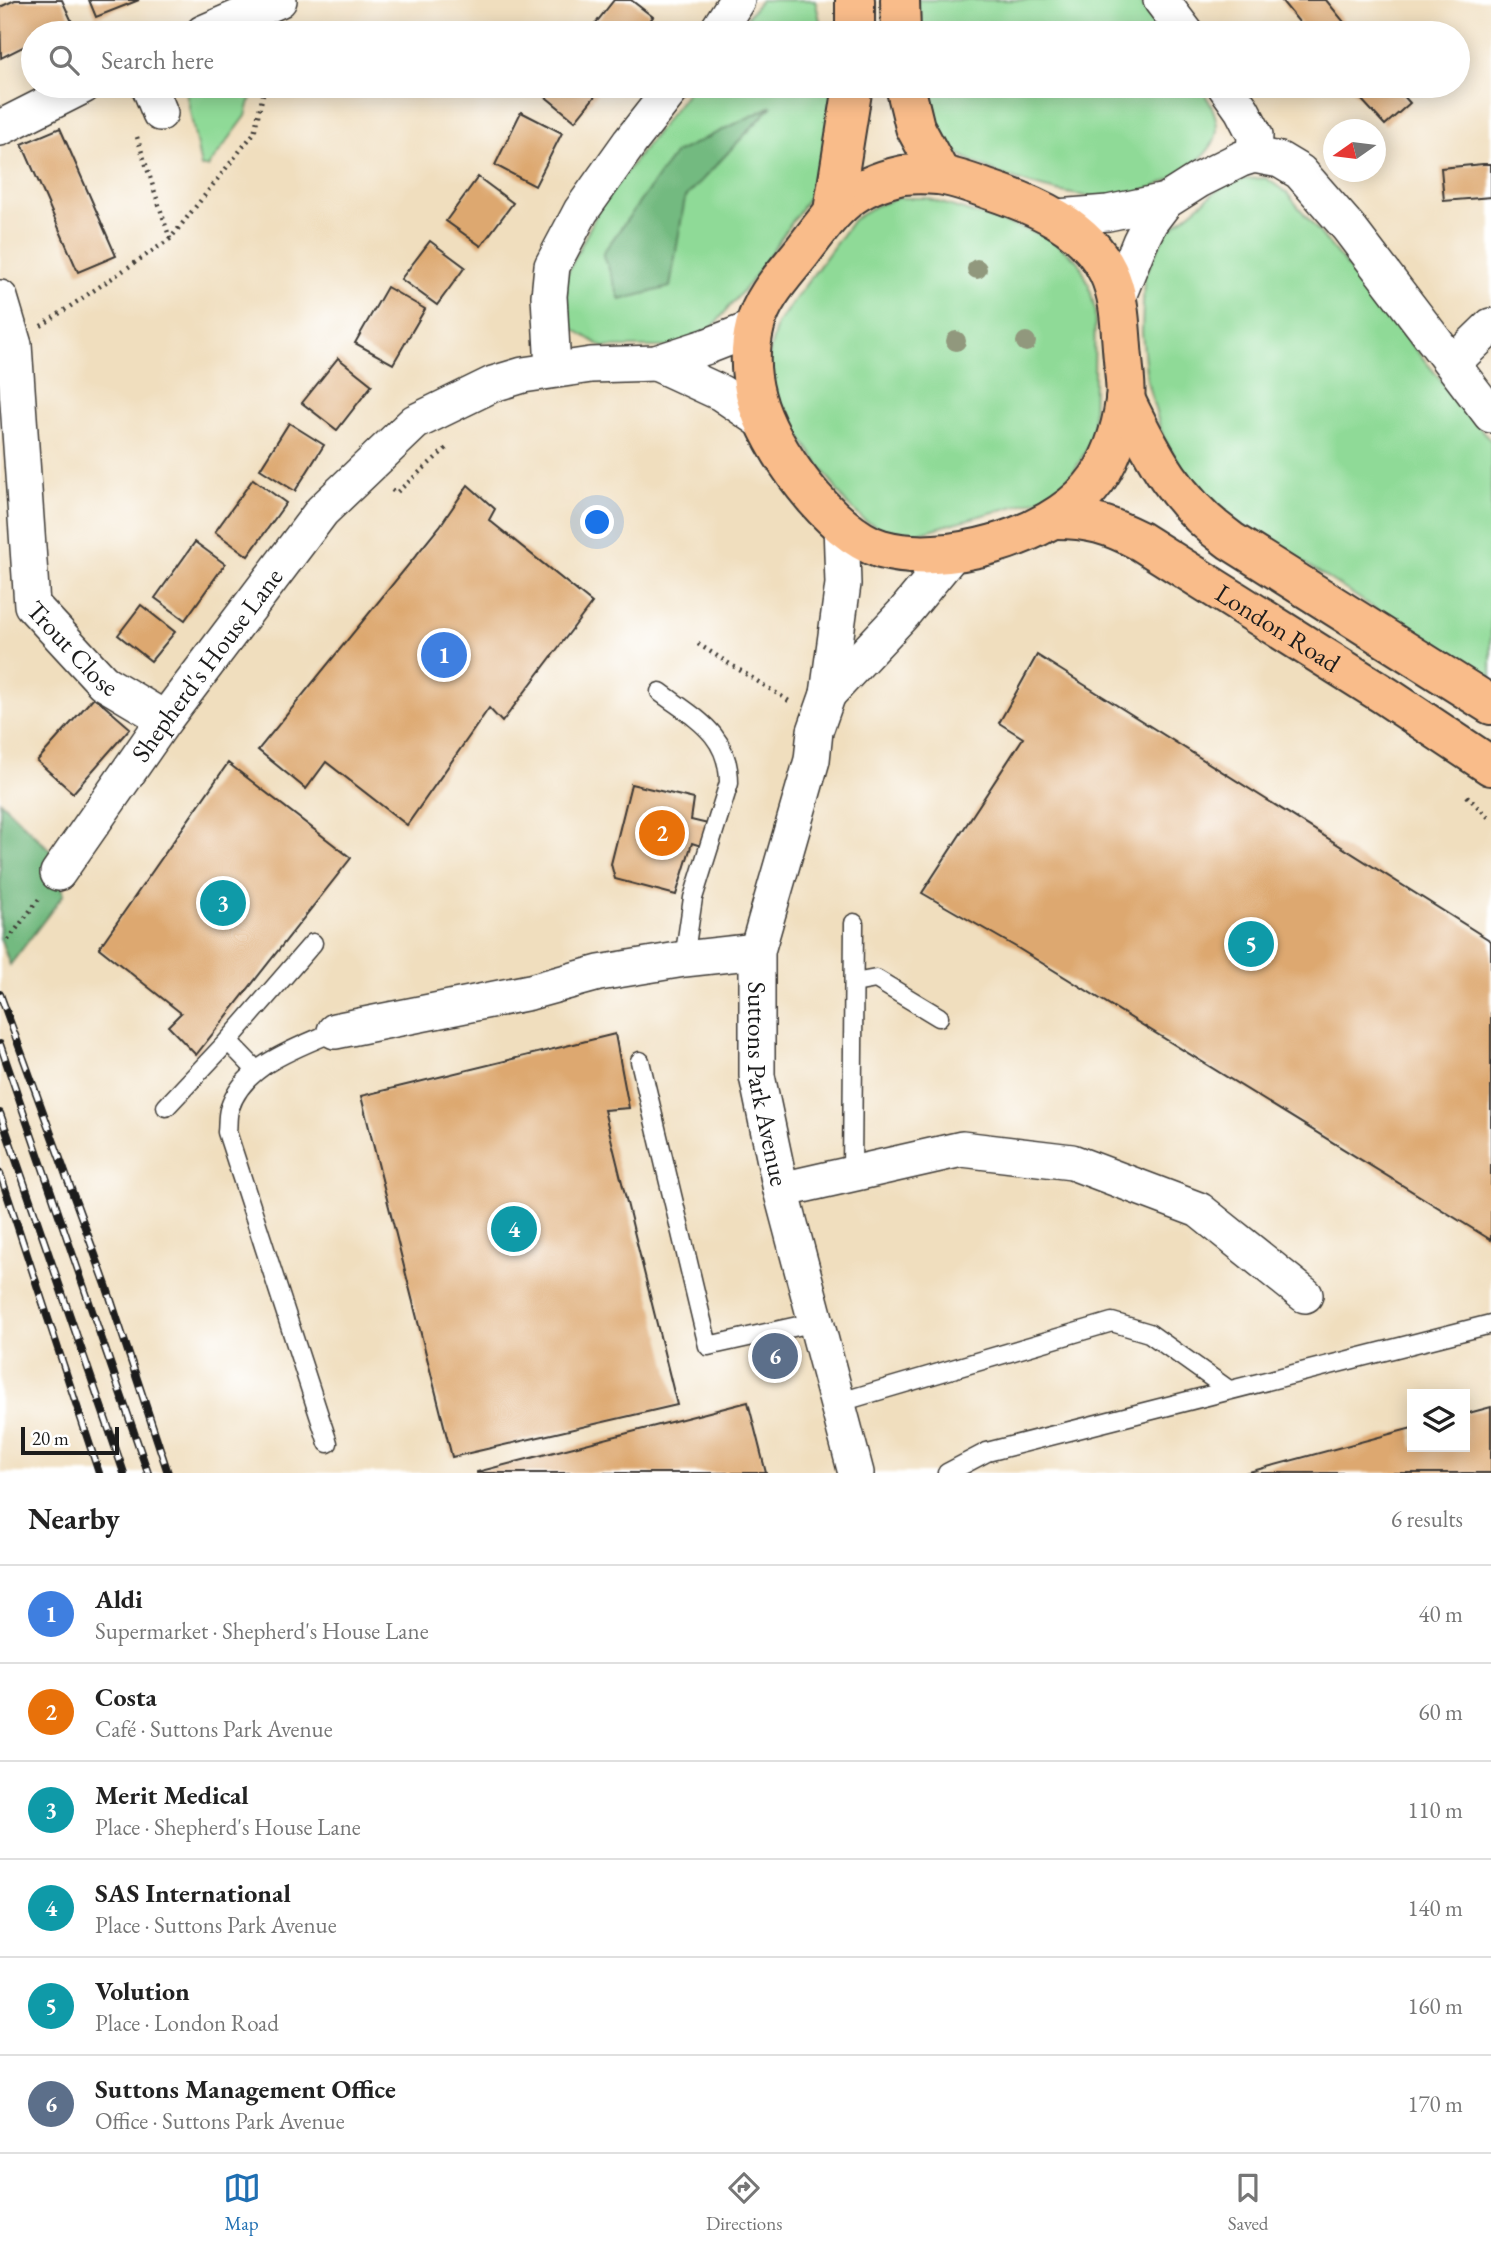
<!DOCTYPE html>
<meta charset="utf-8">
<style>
:root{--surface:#fff;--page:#f2f2f2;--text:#222;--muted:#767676;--line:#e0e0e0;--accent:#1f6fb2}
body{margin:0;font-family:"EB Garamond",serif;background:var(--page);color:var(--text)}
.controls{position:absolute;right:21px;bottom:21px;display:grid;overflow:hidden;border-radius:0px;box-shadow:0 4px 18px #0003}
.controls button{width:63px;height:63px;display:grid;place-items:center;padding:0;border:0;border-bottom:2px solid var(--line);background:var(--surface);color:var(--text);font:35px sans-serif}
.compass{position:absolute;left:1323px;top:119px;width:63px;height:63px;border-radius:50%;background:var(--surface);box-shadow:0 4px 18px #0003;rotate:256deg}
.scale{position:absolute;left:21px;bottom:18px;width:98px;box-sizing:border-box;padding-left:7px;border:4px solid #1c1c1c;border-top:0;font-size:19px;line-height:24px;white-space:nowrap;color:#1c1c1c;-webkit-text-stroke:5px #fff;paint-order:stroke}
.you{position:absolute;left:598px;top:523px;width:24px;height:24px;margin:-18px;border:5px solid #fff;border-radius:50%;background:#1a73e8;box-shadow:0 0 0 10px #1a73e833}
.badge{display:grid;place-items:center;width:46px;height:46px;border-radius:50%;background:var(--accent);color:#fff;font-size:23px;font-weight:700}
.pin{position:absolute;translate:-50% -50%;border:4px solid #fff;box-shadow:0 2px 7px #0006}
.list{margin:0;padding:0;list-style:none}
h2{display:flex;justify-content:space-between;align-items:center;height:91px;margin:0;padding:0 28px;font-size:30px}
h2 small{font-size:23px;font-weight:400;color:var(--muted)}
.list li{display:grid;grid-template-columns:46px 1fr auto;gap:21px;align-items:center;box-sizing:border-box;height:98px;padding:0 28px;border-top:2px solid var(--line)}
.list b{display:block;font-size:26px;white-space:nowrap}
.list p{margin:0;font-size:23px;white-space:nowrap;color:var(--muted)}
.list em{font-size:23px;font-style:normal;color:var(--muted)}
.icon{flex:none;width:38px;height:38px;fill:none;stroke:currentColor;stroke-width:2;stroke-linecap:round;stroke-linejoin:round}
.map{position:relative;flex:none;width:1491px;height:1473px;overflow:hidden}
.search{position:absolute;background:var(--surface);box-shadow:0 4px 18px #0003;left:21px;right:21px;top:21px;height:77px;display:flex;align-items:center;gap:18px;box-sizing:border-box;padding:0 24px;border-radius:38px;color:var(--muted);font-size:26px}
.sheet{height:679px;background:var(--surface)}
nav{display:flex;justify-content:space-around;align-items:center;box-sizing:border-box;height:98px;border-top:2px solid var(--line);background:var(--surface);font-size:19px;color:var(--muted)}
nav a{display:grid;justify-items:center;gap:4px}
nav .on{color:var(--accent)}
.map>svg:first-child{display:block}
.green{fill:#8fda97;stroke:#567b5a;stroke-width:2}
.forest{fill:#73ba80;stroke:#486b4e;stroke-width:2}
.building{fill:#dda86f}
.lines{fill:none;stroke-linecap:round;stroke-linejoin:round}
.service-casing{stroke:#3c3934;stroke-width:21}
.minor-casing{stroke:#3c3934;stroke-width:38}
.primary-casing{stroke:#3c3934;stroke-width:42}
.path{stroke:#3c3934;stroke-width:4.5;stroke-dasharray:2 5;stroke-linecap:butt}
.service{stroke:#fff;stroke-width:18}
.minor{stroke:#fff;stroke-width:35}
.primary{stroke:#f9bc8a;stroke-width:38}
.rail-casing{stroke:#1c1c1c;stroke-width:8}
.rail{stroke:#fff;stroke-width:5;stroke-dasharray:16;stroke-linecap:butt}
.tree{fill:#91987d}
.labels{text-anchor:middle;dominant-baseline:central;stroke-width:6;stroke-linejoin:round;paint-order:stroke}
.street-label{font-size:26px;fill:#1c1c1c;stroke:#fff}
</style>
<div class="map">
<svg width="1491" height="1473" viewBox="0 0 1491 1473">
<rect width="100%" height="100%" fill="#fff"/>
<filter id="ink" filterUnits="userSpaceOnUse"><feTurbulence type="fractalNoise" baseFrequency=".0143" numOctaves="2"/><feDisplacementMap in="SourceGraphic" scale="14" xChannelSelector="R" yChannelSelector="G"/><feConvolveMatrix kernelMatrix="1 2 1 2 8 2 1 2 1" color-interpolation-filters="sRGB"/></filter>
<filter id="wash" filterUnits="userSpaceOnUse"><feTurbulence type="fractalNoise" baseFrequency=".00686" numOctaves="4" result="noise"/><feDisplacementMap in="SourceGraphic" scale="28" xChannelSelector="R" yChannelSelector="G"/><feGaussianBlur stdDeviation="1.57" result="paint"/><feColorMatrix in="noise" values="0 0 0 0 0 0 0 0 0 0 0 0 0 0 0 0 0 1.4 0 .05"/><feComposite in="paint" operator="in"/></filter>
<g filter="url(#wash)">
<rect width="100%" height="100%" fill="#f0debe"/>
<!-- green -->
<g class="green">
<path d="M 761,0 L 815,0 L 823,33 L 734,33 Z"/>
<path d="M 915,0 L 1139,0 L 1162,33 L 917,33 Z"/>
<path d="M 185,86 L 254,86 L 246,116 L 208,167 L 201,167 Z"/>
<path d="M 692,86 L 835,86 L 831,141 L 811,194 L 756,275 L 712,328 L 673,347 L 603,347 L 572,328 L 564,280 L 601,205 Z"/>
<path d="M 920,86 L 1199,86 C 1208,99 1217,112 1217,129 C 1216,161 1154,190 1127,196 C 1083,205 972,173 942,140 C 929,125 924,104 920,86 Z"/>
<path d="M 1266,178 L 1287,193 L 1491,441 L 1491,684 L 1317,571 L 1222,513 L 1185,474 L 1163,437 L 1147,381 L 1142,333 L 1144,277 L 1166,232 L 1230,180 Z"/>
<path d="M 898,198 L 926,198 L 1049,237 L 1079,262 L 1089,285 L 1095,310 L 1093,438 L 1075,470 L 1061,486 L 1040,499 L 919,533 L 885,530 L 865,521 L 846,503 L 779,406 L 769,380 L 769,354 L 777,324 L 853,220 L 875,206 Z"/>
</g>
<!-- forest -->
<g class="forest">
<path d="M 772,106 L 685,198 L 670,287 L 620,300 L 603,253 L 675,153 Z"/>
<path d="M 0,801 L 54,854 L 64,894 L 10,965 L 0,938 Z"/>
</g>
<g id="blocks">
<!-- building -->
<g class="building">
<path d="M 15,0 L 62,0 L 73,24 L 53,33 L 33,33 L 33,42 L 1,58 L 0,7 Z"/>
<path d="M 89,0 L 139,0 L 96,17 Z"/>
<path d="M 614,0 L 631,0 L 653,17 L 640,33 L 588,33 Z"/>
<path d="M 1281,0 L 1326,0 L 1344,22 L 1330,33 L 1308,33 Z"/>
<path d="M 546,86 L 603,86 L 575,121 L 541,93 Z"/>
<path d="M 1349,86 L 1395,86 L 1410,103 L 1385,125 Z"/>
<path d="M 521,112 L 562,133 L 535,186 L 495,165 Z"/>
<path d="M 60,128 L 116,256 L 78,272 L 22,144 Z"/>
<path d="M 1483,164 L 1491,164 L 1491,197 L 1444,201 L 1441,168 Z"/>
<path d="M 478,177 L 513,203 L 481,246 L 446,221 Z"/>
<path d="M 430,241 L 465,267 L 437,305 L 401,279 Z"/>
<path d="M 387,287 L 425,309 L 393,364 L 355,343 Z"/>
<path d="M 338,358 L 372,385 L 337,430 L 302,403 Z"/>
<path d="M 289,423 L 324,445 L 295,491 L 260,469 Z"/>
<path d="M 253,479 L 286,503 L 248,556 L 215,532 Z"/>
<path d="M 468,485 L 495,509 L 489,520 L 592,603 L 502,722 L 489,708 L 407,825 L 326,762 L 306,789 L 258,750 L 440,526 Z"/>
<path d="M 195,542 L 225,564 L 185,620 L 155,598 Z"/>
<path d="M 141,605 L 175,632 L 151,661 L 118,635 Z"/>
<path d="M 1037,655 L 1491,941 L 1491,1240 L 1016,947 L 922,893 L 1023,738 L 999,723 Z"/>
<path d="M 94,697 L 130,728 L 73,793 L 37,761 Z"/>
<path d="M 228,763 L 351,858 L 196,1055 L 168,1026 L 181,1013 L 99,948 Z"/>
<path d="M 631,784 L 694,799 L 691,820 L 708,824 L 701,846 L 692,843 L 676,895 L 615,879 L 611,864 Z"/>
<path d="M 615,1034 L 629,1108 L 604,1110 L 677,1405 L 452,1457 L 361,1096 Z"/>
<path d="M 785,1338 L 792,1367 L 764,1374 L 757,1345 Z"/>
<path d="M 748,1402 L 766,1473 L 477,1473 L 477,1472 Z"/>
<path d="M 1491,1407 L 1491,1473 L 1245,1473 L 1412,1428 L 1412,1447 L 1465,1447 L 1465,1414 Z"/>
</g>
</g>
</g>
<g filter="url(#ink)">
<use href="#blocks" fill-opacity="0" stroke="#3c3934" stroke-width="2"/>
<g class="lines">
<!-- service casing -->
<g class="service-casing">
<g id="service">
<path d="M 660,692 C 696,719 729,734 729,783 L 693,898 L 684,959"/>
<path d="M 854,983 L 876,979 L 939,1017"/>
<path d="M 228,1041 L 313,943"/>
<path d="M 640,1061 L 708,1346 L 816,1322"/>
<path d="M 166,1107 L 228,1041 L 256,1070"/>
<path d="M 852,1174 L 854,923"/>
<path d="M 837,1403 L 1112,1322 L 1149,1333 L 1229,1390"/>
<path d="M 328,1443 L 227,1132 C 228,1125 227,1117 229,1110 C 243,1064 296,1049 335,1031"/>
<path d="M 947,1473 L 987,1452 L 1491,1324"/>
</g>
</g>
<!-- minor casing -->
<g class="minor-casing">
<g id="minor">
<path d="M 1161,0 L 1186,33"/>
<path d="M 203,33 L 279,0"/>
<path d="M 716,33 L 737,0"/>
<path d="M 149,86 L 160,113"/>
<path d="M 1225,86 L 1242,110 L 1255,135 L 1254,155"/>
<path d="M 0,128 L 83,86"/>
<path d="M 1057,217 L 1108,213 L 1166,201"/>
<path id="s1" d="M 0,298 L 14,345 L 32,605 L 103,682 L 165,719"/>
<path d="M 1117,299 L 1140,242 L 1150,222 L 1166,201 L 1199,180 L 1241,159 L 1254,155 L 1280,160 L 1300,172 L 1348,227 L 1491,415"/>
<path d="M 656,363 L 721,393 L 765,423"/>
<path d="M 1453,363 L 1491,326"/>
<path d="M 553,369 L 549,296 L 552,266 L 581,211 L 630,142 L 674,86"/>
<path id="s2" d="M 841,524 L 843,584 L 828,694 L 815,731 L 812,760 L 757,951 L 757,1076 L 781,1190 L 856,1473"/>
<path d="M 828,694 L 904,613 L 955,551"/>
<path id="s3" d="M 58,873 L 165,719 L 322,511 L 415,422 L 493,384 L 523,375 L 591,365 L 656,363 L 708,346 L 754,328"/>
<path d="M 335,1031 L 530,992 L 599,973 L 684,959 L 757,951"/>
<path d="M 781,1190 L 962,1149 L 1072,1162 L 1199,1210 L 1305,1295"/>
</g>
</g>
<!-- primary casing -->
<g class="primary-casing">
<g id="primary">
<path d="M 855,0 L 855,33"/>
<path d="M 900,0 L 901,33"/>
<path d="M 905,86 L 915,127 L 941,175"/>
<path d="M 903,175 C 914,174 926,174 938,175 C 956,177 973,184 990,190 C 1035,205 1086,226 1108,272 C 1121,299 1120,330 1123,359 C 1124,373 1127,388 1125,401 C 1121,431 1110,465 1090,488 C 1048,538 944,567 881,549 C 831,534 768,447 756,397 C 750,375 749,349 755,326 C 762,297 784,275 802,252 C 834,210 848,187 903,175 Z"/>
<path d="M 833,211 L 853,86"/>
<path d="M 1125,399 C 1153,457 1177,503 1231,541 L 1491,705"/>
<path id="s4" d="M 1055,519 C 1090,519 1109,525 1140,541 L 1386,696 L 1491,766"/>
</g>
</g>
<!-- path -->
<g class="path">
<path d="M 137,137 L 170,239"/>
<path d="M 41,326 L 170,239 L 254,133 L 265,86"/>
<path d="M 392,490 L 396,493 L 449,446"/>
<path d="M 698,644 L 789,701"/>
<path d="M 1467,796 L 1491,820"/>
<path d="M 8,940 L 39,899"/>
</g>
<!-- service -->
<use href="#service" class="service"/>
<!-- minor -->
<use href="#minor" class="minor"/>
<!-- primary -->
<use href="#primary" class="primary"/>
<!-- rail casing -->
<g class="rail-casing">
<g id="rail">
<path d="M 0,994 L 106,1285 L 168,1473"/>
<path d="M 0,1044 L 148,1473"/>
<path d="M 0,1113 L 124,1473"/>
<path d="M 0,1173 L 99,1473"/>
</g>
</g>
<!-- rail -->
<use href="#rail" class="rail"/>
</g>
<!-- trees -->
<g class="tree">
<circle cx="977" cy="269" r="10"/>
<circle cx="956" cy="341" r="10"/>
<circle cx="1026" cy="342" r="10"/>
</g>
</g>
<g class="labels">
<!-- street labels -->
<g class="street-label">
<text stroke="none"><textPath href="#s4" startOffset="252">London Road</textPath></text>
<text stroke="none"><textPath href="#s1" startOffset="369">Trout Close</textPath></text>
<text stroke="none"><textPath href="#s3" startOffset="256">Shepherd's House Lane</textPath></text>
<text stroke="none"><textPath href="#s2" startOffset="572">Suttons Park Avenue</textPath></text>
</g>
</g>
</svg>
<div class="controls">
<button><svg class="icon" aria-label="layers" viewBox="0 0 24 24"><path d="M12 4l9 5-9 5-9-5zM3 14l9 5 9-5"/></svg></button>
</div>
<svg class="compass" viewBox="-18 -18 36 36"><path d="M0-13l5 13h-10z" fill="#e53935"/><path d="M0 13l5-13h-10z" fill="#767676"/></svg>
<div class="scale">20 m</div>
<div class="you"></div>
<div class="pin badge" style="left:444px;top:655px;background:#3f7fe0">1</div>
<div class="pin badge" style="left:662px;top:833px;background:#e8710a">2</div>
<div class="pin badge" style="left:223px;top:903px;background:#0f9aa8">3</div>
<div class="pin badge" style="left:514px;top:1229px;background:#0f9aa8">4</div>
<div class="pin badge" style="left:1251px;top:944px;background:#0f9aa8">5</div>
<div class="pin badge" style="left:775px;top:1356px;background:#5c6f8a">6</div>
<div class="search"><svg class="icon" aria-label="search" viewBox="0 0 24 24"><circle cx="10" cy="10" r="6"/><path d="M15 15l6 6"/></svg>Search here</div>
</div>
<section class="sheet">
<h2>Nearby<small>6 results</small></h2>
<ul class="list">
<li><span class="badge" style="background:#3f7fe0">1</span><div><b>Aldi</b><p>Supermarket · Shepherd's House Lane</p></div><em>40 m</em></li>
<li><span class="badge" style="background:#e8710a">2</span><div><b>Costa</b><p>Café · Suttons Park Avenue</p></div><em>60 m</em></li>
<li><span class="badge" style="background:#0f9aa8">3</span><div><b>Merit Medical</b><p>Place · Shepherd's House Lane</p></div><em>110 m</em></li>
<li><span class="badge" style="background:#0f9aa8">4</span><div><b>SAS International</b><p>Place · Suttons Park Avenue</p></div><em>140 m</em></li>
<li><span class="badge" style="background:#0f9aa8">5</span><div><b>Volution</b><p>Place · London Road</p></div><em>160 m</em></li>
<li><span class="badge" style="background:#5c6f8a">6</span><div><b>Suttons Management Office</b><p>Office · Suttons Park Avenue</p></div><em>170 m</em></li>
</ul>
</section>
<nav>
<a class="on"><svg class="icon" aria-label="map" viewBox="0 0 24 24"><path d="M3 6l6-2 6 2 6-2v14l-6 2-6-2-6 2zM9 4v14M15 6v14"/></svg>Map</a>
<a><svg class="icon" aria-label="directions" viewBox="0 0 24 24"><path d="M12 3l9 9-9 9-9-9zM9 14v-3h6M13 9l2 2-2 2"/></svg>Directions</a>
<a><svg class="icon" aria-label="saved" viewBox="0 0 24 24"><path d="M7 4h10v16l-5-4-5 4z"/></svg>Saved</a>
</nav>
